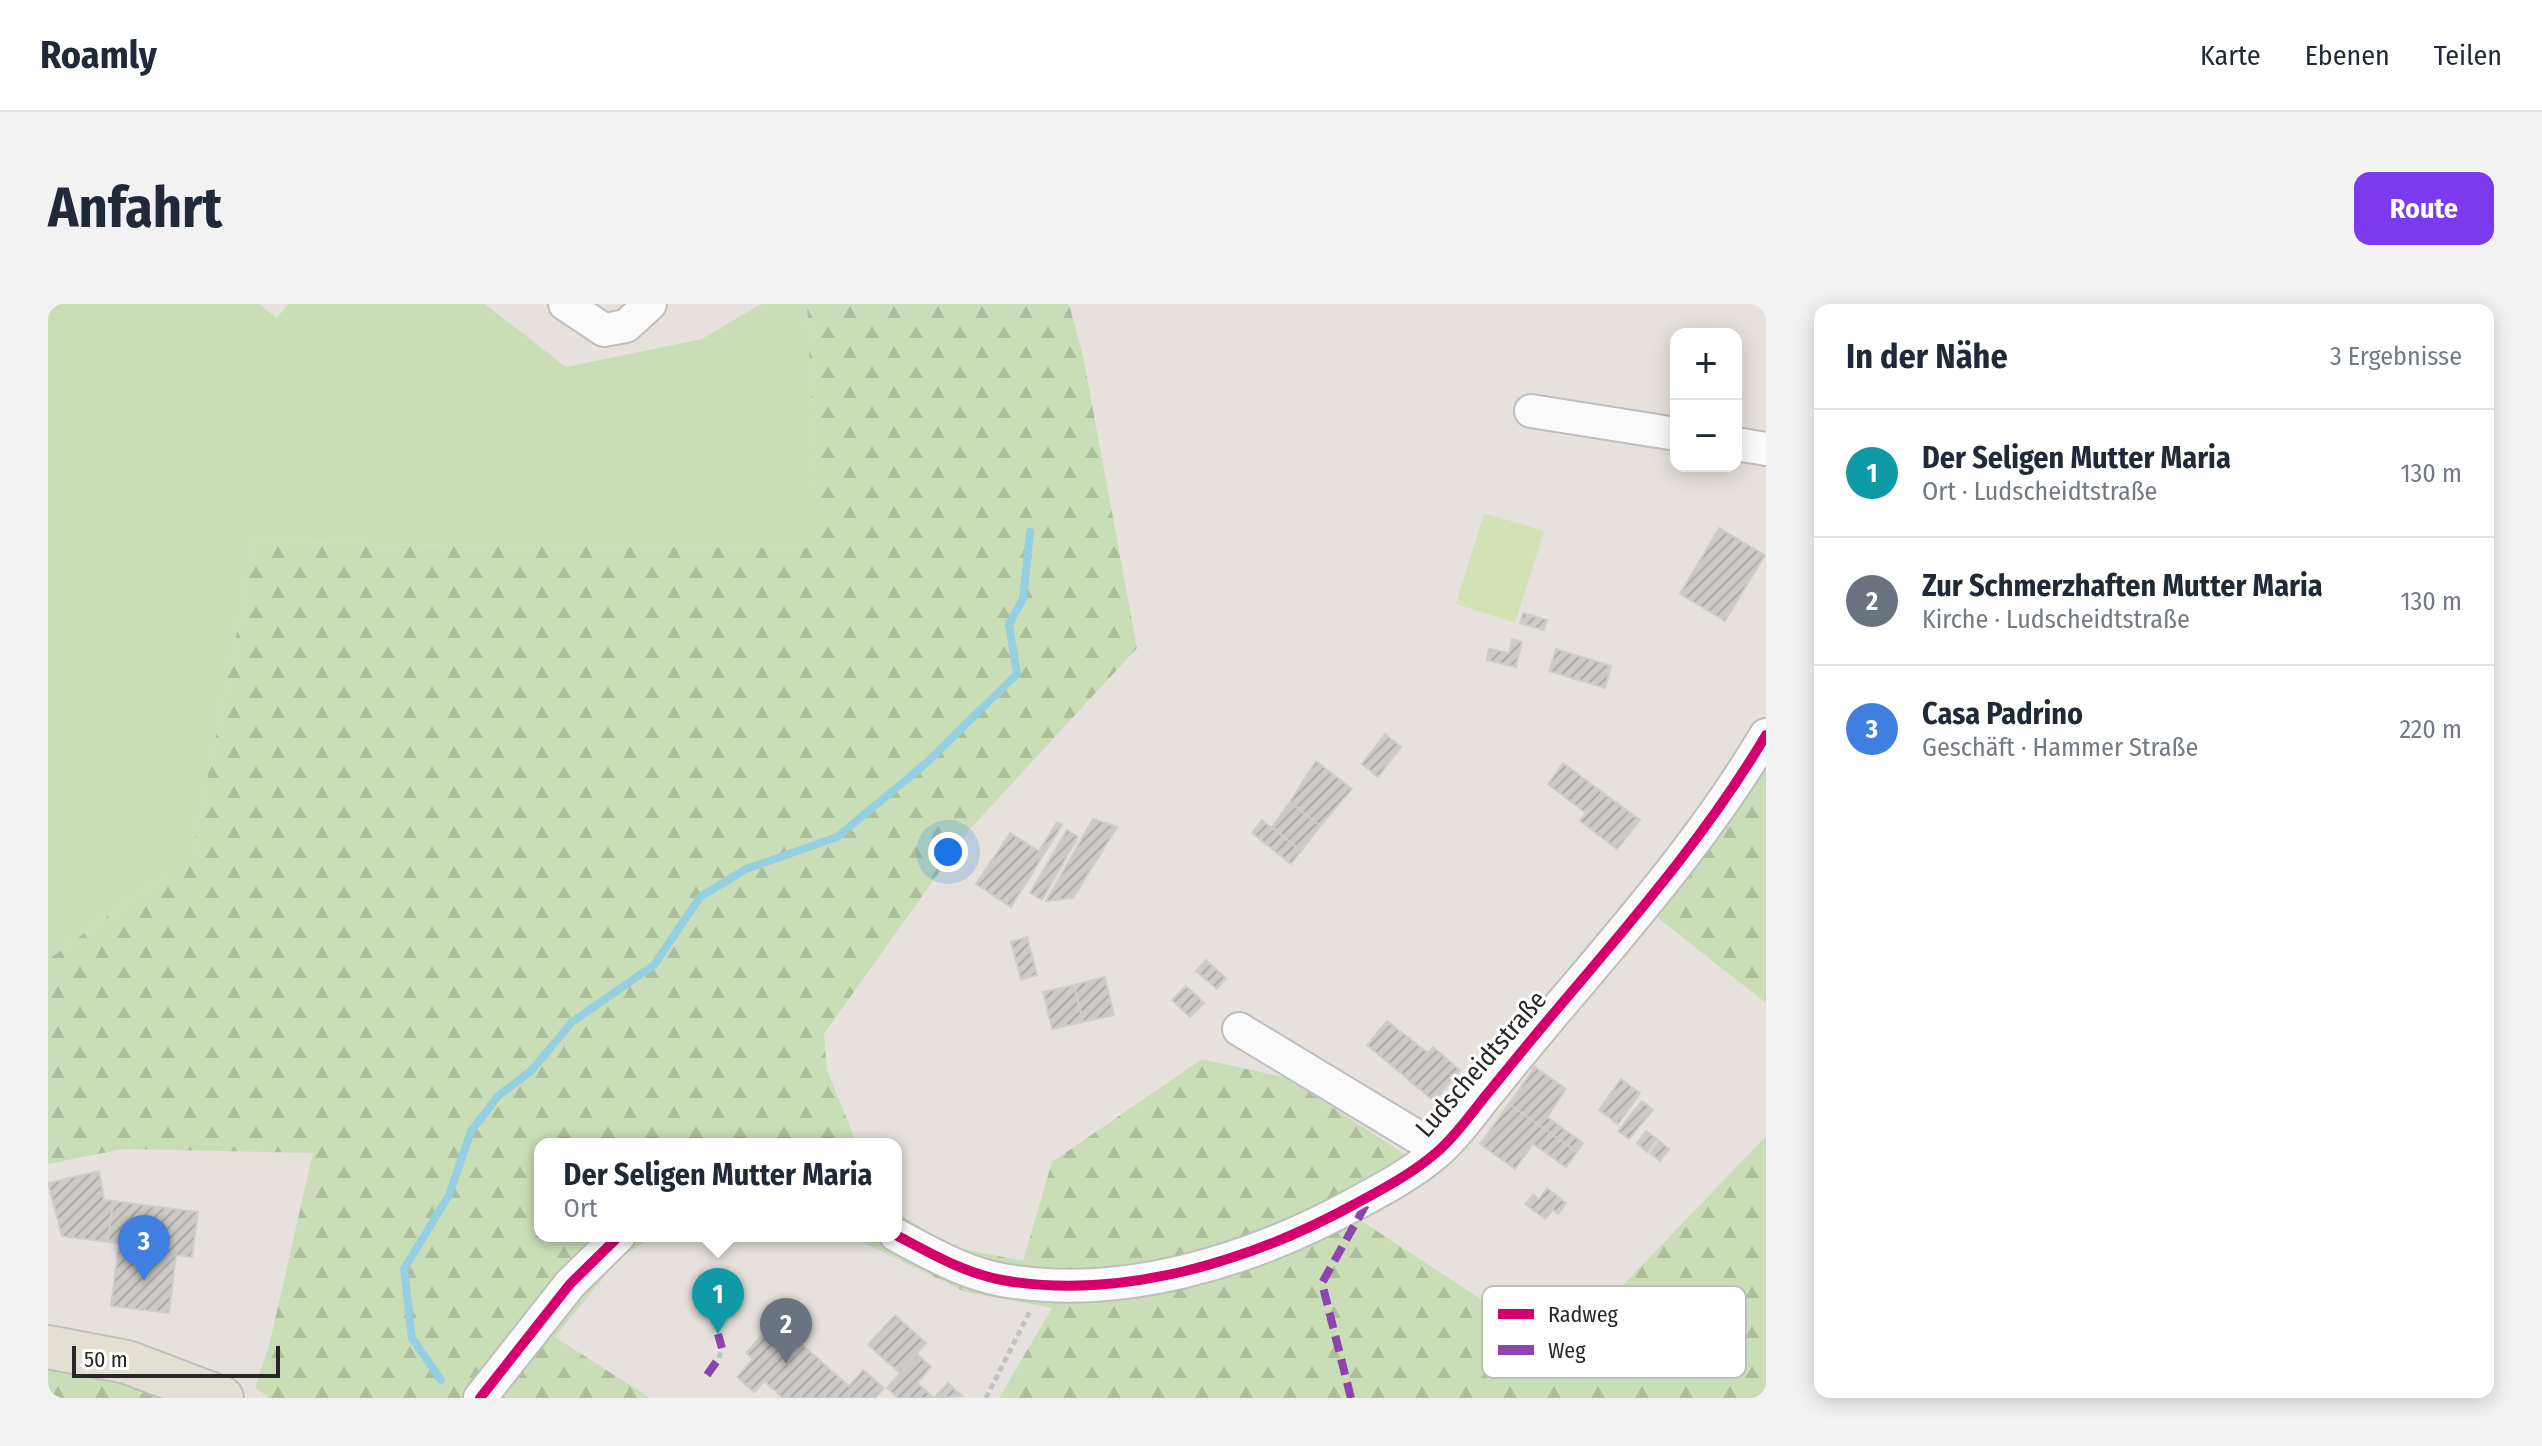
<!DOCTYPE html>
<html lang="de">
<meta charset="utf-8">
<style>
:root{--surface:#fff;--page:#f2f2f3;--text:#1f2937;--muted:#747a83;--line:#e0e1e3;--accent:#7c3aed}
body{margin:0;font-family:"Fira Sans Condensed",sans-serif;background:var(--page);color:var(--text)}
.controls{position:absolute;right:24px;top:24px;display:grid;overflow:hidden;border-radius:16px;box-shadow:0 4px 20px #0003}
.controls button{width:72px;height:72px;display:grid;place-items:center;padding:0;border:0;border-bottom:2px solid var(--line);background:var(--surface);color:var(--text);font:40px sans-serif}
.scale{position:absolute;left:24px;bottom:20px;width:208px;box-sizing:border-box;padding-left:8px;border:4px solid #272727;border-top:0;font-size:22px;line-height:28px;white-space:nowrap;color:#272727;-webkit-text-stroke:6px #fff;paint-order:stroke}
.you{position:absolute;left:900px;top:548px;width:28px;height:28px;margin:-20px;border:6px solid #fff;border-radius:50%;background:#1a73e8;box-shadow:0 0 0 12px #1a73e833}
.badge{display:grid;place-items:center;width:52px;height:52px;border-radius:50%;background:var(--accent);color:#fff;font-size:26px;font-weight:700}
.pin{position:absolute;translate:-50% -66px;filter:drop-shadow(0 2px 4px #0008)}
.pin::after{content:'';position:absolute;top:42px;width:28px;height:24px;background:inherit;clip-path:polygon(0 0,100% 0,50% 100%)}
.popup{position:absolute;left:486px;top:834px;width:368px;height:104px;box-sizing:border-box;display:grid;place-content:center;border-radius:16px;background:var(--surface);filter:drop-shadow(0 2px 6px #0005);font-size:26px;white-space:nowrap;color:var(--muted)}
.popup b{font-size:30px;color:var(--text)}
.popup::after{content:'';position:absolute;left:50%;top:100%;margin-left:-16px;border:16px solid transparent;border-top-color:var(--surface)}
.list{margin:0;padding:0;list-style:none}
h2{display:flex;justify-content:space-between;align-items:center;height:104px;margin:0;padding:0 32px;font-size:34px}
h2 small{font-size:26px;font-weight:400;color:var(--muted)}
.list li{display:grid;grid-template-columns:52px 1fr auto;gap:24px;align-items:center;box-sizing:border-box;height:128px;padding:0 32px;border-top:2px solid var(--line)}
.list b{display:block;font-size:30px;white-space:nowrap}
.list p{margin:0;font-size:26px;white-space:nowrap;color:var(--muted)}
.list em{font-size:26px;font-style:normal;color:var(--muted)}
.map{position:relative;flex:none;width:1718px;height:1094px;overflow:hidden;border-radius:16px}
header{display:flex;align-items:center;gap:48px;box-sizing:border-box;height:112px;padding:0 40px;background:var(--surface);border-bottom:2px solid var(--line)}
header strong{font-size:38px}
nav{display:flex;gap:44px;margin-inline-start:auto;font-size:28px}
.intro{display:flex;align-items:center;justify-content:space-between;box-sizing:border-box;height:192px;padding:0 48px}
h1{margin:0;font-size:56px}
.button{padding:20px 36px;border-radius:16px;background:var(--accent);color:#fff;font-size:28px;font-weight:700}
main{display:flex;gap:48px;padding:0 48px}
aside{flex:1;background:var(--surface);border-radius:16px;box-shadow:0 4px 20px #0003}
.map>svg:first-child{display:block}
.grass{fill:#c9deb7}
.forest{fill:url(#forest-firs)}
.pitch{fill:#d3e2b5}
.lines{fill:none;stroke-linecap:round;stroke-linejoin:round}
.stream{stroke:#95d0e2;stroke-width:8}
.building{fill:url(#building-hatch);stroke:#d0cdc8;stroke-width:2}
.minor-casing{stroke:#bfbdbd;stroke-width:36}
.major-casing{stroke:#bfbdbb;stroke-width:46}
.path{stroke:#c2c2c1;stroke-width:5;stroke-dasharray:6 4;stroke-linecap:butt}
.minor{stroke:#fbfafa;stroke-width:32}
.major{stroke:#e4dfd3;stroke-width:42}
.quiet{stroke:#8e44ad;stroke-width:8;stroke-dasharray:16 8;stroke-linecap:butt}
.cycleway-casing{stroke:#fff;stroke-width:15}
.cycleway{stroke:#d6006c;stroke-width:10}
.labels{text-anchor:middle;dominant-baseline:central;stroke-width:6;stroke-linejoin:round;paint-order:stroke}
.street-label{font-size:26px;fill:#272727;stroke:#fff}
.key{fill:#fff;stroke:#bebebe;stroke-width:2}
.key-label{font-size:22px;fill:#272727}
</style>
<header>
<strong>Roamly</strong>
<nav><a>Karte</a><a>Ebenen</a><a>Teilen</a></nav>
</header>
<div class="intro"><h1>Anfahrt</h1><a class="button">Route</a></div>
<main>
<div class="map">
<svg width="1718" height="1094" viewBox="0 0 1718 1094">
<defs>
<pattern id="forest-firs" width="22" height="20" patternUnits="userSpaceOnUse" patternTransform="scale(2)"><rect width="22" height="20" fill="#c9deb7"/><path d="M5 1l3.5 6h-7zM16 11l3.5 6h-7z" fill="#adbe9d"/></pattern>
<pattern id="building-hatch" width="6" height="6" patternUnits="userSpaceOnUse" patternTransform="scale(2)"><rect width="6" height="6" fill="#ccc9c6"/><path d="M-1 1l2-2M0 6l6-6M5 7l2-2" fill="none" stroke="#afadaa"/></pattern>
</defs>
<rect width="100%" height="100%" fill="#e6e1dc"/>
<!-- grass -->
<path class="grass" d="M 0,0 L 211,0 L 229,14 L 240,0 L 437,0 L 518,63 L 654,35 L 713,0 L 759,0 L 771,244 L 207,239 L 144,551 L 0,656 Z"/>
<!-- forest -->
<g class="forest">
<path d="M 759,0 L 1021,0 L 1035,52 L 1089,344 L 921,526 L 776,730 L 779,766 L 809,840 L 492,840 L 492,932 L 605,932 L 570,956 L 507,1033 L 602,1094 L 221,1094 L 207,1083 L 221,1042 L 265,849 L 76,845 L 0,860 L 0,656 L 144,550 L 207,239 L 770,244 Z"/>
<path d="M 1718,454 L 1718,699 L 1605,610 Z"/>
<path d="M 1154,755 L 1239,774 L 1358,851 L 1286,899 L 1512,1047 L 1718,832 L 1718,1094 L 951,1094 L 1004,1004 L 917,988 L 802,932 L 848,932 L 848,908 L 905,943 L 975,957 L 1004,858 Z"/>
<path d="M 0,1066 L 50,1069 L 125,1094 L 0,1094 Z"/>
</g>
<!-- pitch -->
<path class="pitch" d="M 1436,209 L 1496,227 L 1467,319 L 1408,300 Z"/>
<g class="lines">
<!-- stream -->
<path class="stream" d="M 393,1076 L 364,1034 L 356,965 L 401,891 L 423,827 L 450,792 L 484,766 L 524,718 L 606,661 L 652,593 L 698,565 L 789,533 L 876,461 L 969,370 L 961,320 L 975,295 L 982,228"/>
</g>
<!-- building -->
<g class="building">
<path d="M 1671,224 L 1717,251 L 1677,317 L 1632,290 Z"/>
<path d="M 1475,309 L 1499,316 L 1496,326 L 1472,319 Z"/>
<path d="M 1464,335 L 1474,338 L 1468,363 L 1439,356 L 1441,345 L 1461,349 Z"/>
<path d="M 1508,345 L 1563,362 L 1557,384 L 1501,367 Z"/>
<path d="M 1337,430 L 1353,443 L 1330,473 L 1314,460 Z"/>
<path d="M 1268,457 L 1304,485 L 1272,522 L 1242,498 Z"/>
<path d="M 1515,459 L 1554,488 L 1538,509 L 1500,480 Z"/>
<path d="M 1554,488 L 1592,516 L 1569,545 L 1532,517 Z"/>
<path d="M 1242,498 L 1272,522 L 1253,547 L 1224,523 Z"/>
<path d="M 1045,515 L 1069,523 L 1025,594 L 998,597 Z"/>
<path d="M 1214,516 L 1253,547 L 1243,560 L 1204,529 Z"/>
<path d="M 1009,518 L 1014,521 L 963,603 L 928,580 L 962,529 L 991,547 Z"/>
<path d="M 1019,526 L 1030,533 L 994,596 L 982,589 Z"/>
<path d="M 979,633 L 989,671 L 973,676 L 963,638 Z"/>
<path d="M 1158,656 L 1178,674 L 1169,685 L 1148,667 Z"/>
<path d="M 1057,673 L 1066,711 L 1035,718 L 1026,681 Z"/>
<path d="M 1026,681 L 1035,718 L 1004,725 L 995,688 Z"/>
<path d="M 1138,682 L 1156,699 L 1142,713 L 1124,696 Z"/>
<path d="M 1339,717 L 1380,749 L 1359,774 L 1319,741 Z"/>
<path d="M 1385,743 L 1412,766 L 1386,797 L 1359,775 Z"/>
<path d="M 1487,763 L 1518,785 L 1499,813 L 1535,839 L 1529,848 L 1461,800 Z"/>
<path d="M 1573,775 L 1592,789 L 1570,820 L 1551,806 Z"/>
<path d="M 1594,797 L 1605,806 L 1581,835 L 1570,827 Z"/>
<path d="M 1461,800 L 1529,848 L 1518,863 L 1485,840 L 1467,865 L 1432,840 Z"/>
<path d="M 1598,827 L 1609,835 L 1599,848 L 1589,839 Z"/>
<path d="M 1611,837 L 1621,845 L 1612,857 L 1602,849 Z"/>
<path d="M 51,867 L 56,896 L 65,897 L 60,938 L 14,932 L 0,879 Z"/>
<path d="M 1499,884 L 1518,899 L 1510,910 L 1505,906 L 1497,915 L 1477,900 L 1485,891 L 1491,895 Z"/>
<path d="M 65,897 L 150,908 L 144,953 L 128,951 L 121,1009 L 63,1002 L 71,939 L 60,938 Z"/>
<path d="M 847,1011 L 878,1039 L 852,1069 L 820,1041 Z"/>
<path d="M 721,1023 L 746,1044 L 751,1038 L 801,1082 L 815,1066 L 836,1084 L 827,1094 L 735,1094 L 716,1077 L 706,1088 L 689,1073 L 705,1055 L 698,1049 Z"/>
<path d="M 869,1050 L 883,1063 L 869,1079 L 886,1094 L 850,1094 L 839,1084 Z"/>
<path d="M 900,1079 L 914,1092 L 886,1094 Z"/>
</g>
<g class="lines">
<!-- minor casing -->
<g class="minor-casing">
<g id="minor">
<path d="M 517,0 L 556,26 L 578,22 L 602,0"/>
<path d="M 1483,107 L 1628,130"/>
<path d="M 1688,140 L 1718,145"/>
<path d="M 1191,725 L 1391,846"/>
<path d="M 848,931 C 882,949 916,969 954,976 C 1073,997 1203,957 1307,900 C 1335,885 1365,869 1389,848 C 1410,830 1426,805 1444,784 C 1473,748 1503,712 1533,677 C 1599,599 1666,519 1718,431"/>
<path d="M 432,1094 L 522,980 L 571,932"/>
</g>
</g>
<!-- major casing -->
<g class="major-casing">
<path id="major" d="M 0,1043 L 79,1058 L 174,1094"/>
</g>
<!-- path -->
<g class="path">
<path d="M 671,1054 L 674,1044"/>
<path d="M 938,1094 L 982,1007"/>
</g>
<!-- minor -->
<use href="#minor" class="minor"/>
<!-- major -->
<use href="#major" class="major"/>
<!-- quiet -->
<g class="quiet">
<path d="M 670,1030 L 674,1044"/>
<path d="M 659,1071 L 671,1054"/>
<path d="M 1303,1094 L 1274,979 L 1321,895"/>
</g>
<!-- cycleway casing -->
<g class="cycleway-casing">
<g id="cycleway">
<path d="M 848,931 C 882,949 916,969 954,976 C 1073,997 1203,957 1307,900 C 1335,885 1365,869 1389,848 C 1410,830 1426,805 1444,784 C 1473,748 1503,712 1533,677 C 1599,599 1666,519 1718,431"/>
<path d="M 432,1094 L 522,980 L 571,932"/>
</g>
</g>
<!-- cycleway -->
<use href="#cycleway" class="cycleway"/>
</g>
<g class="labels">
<!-- street labels -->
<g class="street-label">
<text transform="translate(1433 760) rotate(-49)">Ludscheidtstraße</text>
</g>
</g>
<!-- legend -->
<rect x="1434" y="982" width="264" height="92" rx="12" class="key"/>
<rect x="1450" y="1005" width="36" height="10" fill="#d6006c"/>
<rect x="1450" y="1041" width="36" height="10" fill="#8e44ad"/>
<g class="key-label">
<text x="1500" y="1018">Radweg</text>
<text x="1500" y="1054">Weg</text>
</g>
</svg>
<div class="controls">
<button>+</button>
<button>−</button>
</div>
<div class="scale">50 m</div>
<div class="you"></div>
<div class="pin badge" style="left:670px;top:1030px;background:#0f9aa8">1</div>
<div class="popup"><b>Der Seligen Mutter Maria</b>Ort</div>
<div class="pin badge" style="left:738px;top:1060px;background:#6b7280">2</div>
<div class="pin badge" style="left:96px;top:977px;background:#3f7fe0">3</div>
</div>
<aside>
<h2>In der Nähe<small>3 Ergebnisse</small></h2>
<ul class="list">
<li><span class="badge" style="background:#0f9aa8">1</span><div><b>Der Seligen Mutter Maria</b><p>Ort · Ludscheidtstraße</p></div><em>130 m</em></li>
<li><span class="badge" style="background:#6b7280">2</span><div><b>Zur Schmerzhaften Mutter Maria</b><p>Kirche · Ludscheidtstraße</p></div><em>130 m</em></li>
<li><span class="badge" style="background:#3f7fe0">3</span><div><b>Casa Padrino</b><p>Geschäft · Hammer Straße</p></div><em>220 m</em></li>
</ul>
</aside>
</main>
